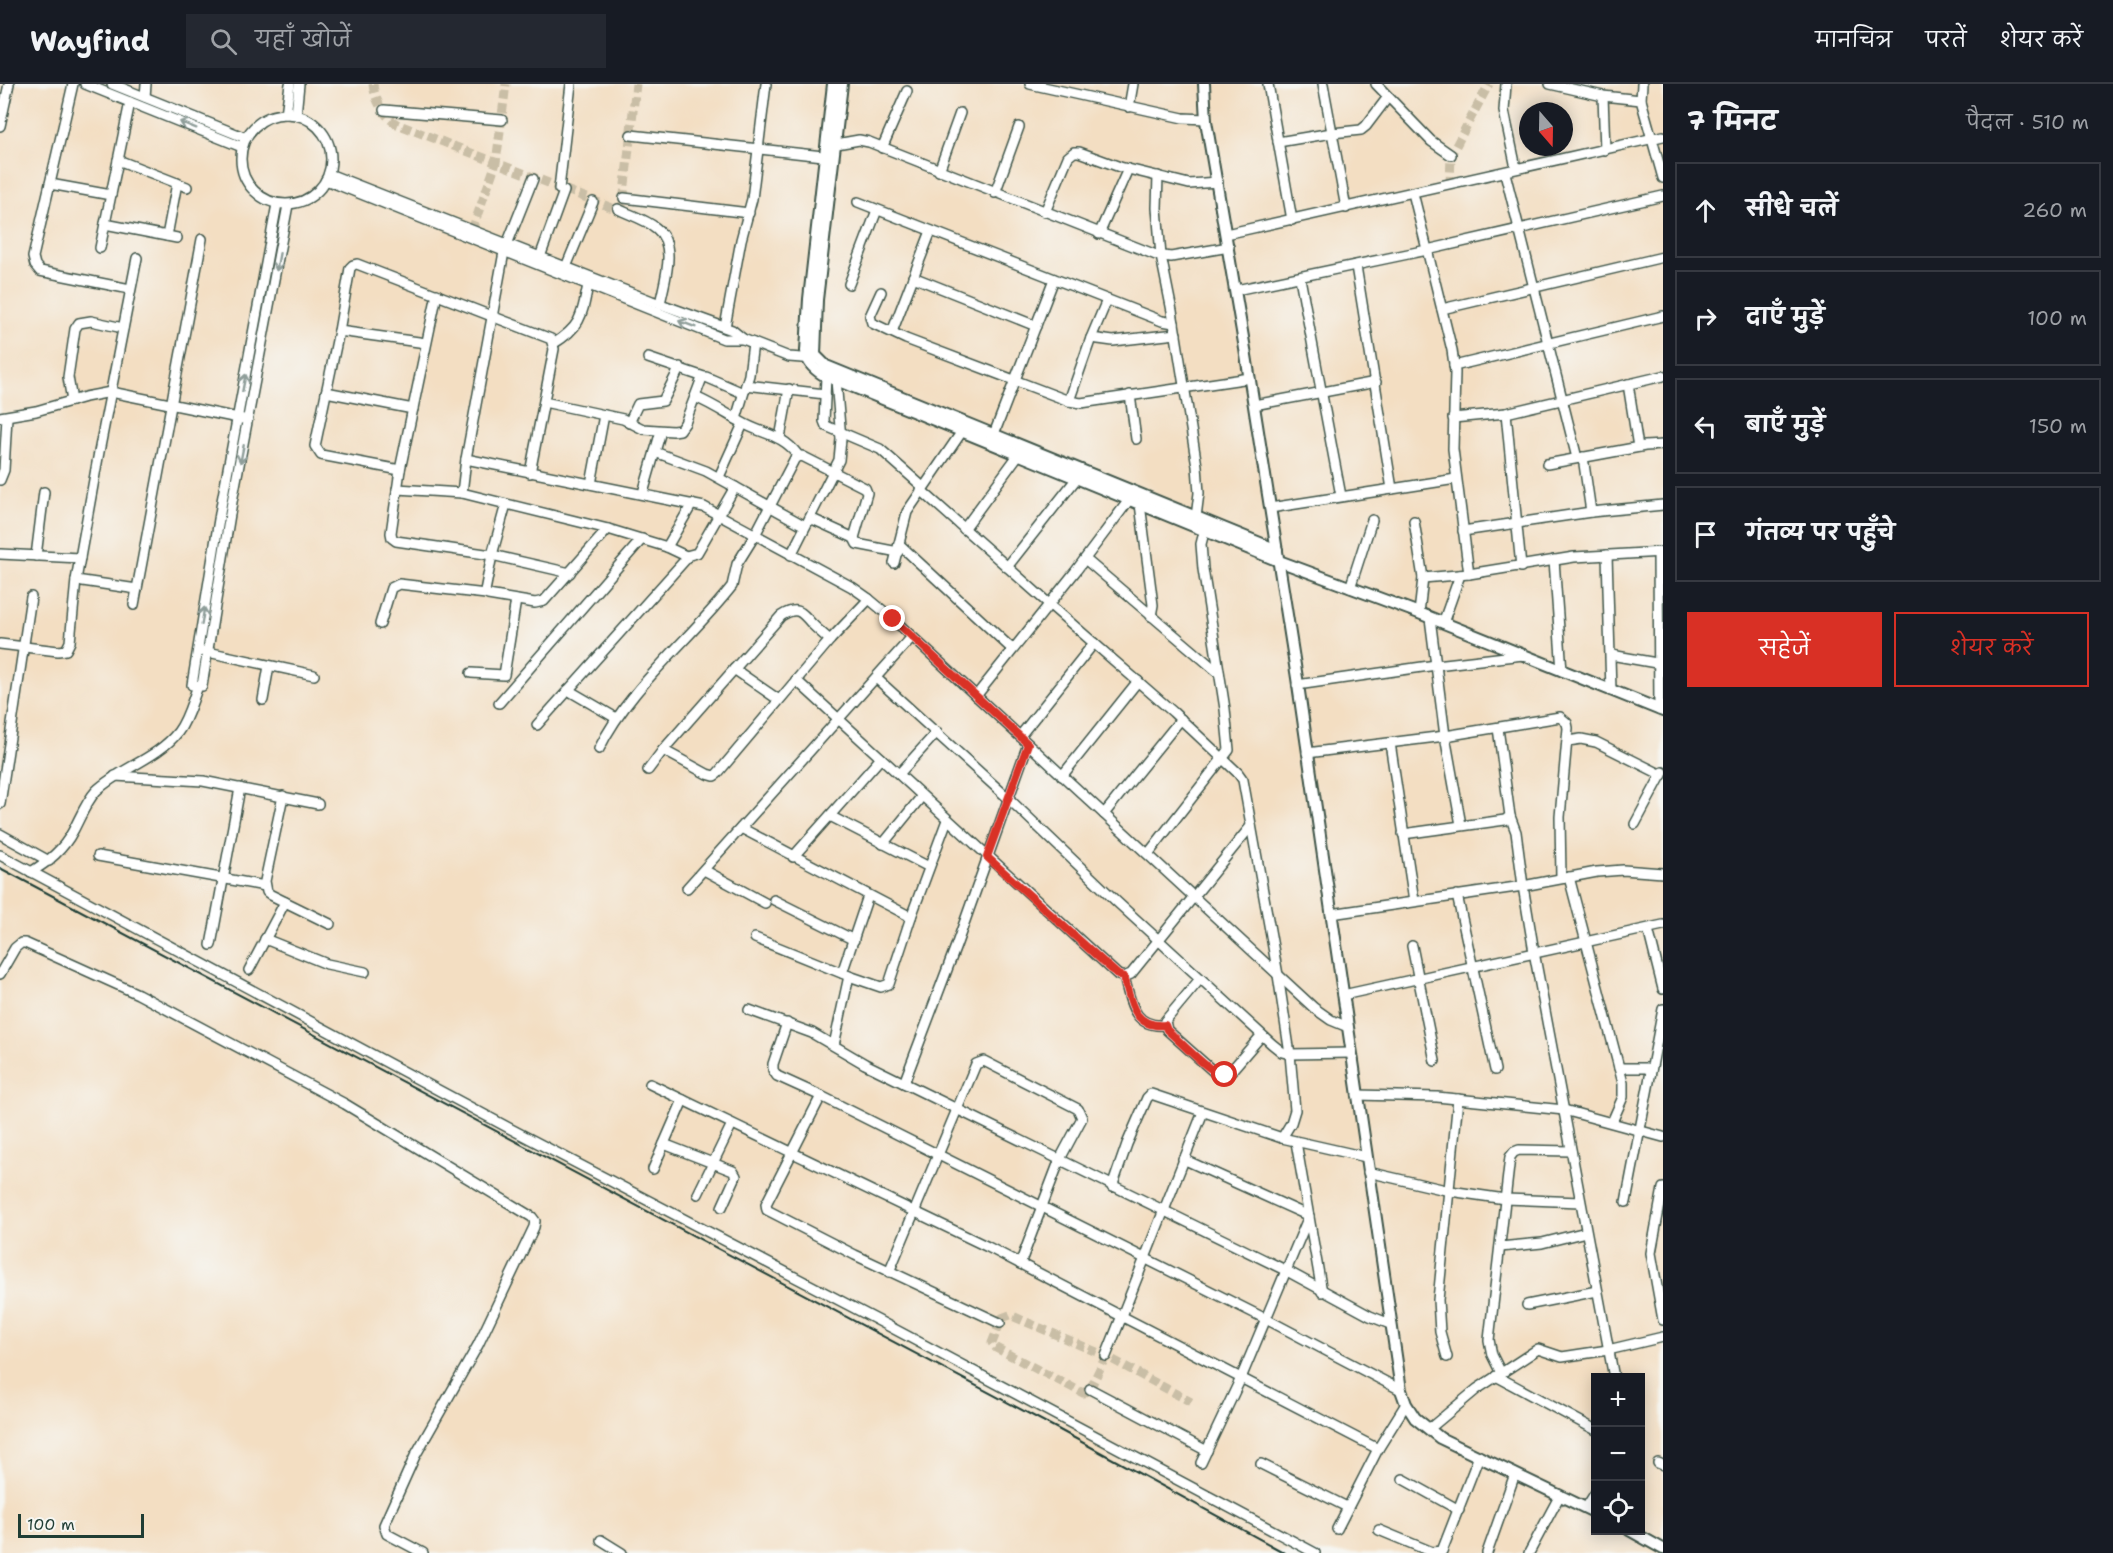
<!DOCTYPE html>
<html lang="hi">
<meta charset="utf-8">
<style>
:root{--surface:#171b24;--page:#242831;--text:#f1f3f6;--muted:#9ea1a6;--line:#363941;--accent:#d93025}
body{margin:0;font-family:"Shantell Sans","Playpen Sans Deva",sans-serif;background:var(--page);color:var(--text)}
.controls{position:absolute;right:18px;bottom:18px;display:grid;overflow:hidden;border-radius:0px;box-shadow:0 3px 15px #0003}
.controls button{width:54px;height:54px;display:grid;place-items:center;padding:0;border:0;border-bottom:2px solid var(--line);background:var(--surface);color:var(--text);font:30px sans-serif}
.compass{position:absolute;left:1519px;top:18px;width:54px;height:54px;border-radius:50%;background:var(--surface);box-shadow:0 3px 15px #0003;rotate:160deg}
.scale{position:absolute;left:18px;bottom:15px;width:126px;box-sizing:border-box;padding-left:6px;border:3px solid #1f3d34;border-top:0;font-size:16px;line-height:21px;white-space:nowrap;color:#1f3d34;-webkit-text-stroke:4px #f6f6f2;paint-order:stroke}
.stop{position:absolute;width:18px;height:18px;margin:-14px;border:4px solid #d93025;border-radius:50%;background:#fff}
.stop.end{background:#d93025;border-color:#fff;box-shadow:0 2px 6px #0008}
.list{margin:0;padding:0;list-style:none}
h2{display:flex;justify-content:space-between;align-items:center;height:78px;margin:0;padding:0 24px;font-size:26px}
h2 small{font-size:20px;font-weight:400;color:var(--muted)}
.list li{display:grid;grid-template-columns:39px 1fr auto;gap:18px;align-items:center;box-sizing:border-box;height:96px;margin:0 12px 12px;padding:0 12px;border:2px solid var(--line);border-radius:0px}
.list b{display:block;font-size:22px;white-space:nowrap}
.list em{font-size:20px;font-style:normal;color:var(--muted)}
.actions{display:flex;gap:12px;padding:18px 24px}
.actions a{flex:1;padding:14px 0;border:2px solid var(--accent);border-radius:0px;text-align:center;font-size:21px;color:var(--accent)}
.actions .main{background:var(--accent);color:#fff}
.icon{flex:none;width:33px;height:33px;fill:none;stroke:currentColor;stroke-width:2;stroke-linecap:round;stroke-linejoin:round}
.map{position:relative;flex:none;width:1663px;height:1469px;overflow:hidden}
header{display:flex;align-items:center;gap:36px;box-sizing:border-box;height:84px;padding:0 30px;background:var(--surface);border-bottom:2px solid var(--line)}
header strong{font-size:28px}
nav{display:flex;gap:33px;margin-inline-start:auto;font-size:21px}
.search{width:420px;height:54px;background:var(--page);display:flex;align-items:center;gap:15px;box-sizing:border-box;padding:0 21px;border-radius:0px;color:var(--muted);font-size:22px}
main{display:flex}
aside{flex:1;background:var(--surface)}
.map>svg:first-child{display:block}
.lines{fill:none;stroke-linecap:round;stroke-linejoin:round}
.minor-tunnel{stroke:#c9bea6;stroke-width:9;stroke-dasharray:9 4.5;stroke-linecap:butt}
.minor-casing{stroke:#3f5549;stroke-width:12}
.tertiary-casing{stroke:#3f5549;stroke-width:14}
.minor{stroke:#fff;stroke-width:9}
.tertiary{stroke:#fff;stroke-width:10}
.rail{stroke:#1f3d34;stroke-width:2}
.oneway{stroke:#8f9e9a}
.route{stroke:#d93025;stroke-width:8}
</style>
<header>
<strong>Wayfind</strong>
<div class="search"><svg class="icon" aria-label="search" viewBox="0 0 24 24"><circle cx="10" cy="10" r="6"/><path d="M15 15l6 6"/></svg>यहाँ खोजें</div>
<nav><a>मानचित्र</a><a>परतें</a><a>शेयर करें</a></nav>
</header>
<main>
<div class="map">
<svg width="1663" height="1469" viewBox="0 0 1663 1469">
<rect width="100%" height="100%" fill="#f6f6f2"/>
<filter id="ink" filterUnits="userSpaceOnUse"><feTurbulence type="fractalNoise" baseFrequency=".0167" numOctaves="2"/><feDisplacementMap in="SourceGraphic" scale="12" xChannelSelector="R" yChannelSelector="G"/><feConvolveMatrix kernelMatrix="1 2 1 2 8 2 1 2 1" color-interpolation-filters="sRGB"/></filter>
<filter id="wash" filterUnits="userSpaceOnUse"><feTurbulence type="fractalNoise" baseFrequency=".008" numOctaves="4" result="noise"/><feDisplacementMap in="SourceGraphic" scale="24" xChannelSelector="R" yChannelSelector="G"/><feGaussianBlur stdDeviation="1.35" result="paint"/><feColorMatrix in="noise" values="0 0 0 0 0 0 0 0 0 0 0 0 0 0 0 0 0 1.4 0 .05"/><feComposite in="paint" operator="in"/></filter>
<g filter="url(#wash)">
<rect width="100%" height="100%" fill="#f3dec2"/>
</g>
<g filter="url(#ink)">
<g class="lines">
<!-- minor-tunnel -->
<g class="minor-tunnel">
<path d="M 373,0 C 374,14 384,33 397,40 L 615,125 L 621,123 L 623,119 L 636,0"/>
<path d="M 1450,101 L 1451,71 L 1489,0"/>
<path d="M 472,146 L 496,79 L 506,0"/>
<path d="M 1106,1272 L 1090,1305 L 1083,1309 L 996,1264 L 992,1259 L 1002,1234 L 1010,1231 L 1106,1272 L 1191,1318"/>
</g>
<!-- minor casing -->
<g class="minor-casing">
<g id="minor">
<path d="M 73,0 L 33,173 L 35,181 L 40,187 L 130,205"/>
<path d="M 85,0 L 242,63"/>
<path d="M 112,0 L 246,54"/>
<path d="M 1030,0 L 1183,34 L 1206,35"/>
<path d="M 1268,0 L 1292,136"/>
<path d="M 1323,0 L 1346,124"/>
<path d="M 1376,0 L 1431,57 L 1451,71"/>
<path d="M 1506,0 L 1504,27 L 1516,84"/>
<path d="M 1550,0 L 1603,12 L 1641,16 L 1663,94"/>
<path d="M 1603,12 L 1605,66"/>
<path d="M 145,13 L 146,0"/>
<path d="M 1641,16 L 1642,0"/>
<path d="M 1129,23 L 1133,0"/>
<path d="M 384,26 L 502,36"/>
<circle cx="286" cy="75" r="45"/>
<path d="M 286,30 L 290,0"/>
<path d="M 296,31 L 299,0"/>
<path d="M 0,42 L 9,0"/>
<path d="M 631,51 L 832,73"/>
<path d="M 1278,58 L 1332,49 L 1361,46 L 1366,42 L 1388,13"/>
<path d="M 831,61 L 859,56 L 869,58 L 1156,171 L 1171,173 L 1229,163"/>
<path d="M 882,64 L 907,7"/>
<path d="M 118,76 L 187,103"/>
<path d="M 939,87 L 960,29"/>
<path d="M 1505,89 L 1577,374"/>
<path d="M 329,90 L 652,217 L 732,246 L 743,255 L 789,273 L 815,275"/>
<path d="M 1158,92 L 1157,124 L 1161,172 L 1172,227 L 1197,382 L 1199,409 L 1196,433"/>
<path d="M 533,95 L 504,168 L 466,375 L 704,423 L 852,503 L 869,515 L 893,535 L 1314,924 L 1331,936 L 1348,943"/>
<path d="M 326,96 L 724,255 L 743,255"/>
<path d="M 50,100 L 111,111"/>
<path d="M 559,105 L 571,0"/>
<path d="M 995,109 L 1019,43"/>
<path d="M 1413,109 L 1452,266 L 1455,288 L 1453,365 L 1469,490"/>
<path d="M 624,114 L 749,129"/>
<path d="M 858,118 L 1162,237 L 1174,239"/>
<path d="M 277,120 L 222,417 L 192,601 L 202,602 L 232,418 L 288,121"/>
<path d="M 618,125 C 630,131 645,135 656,144 C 678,161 664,198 660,220"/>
<path d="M 1045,128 L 1068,73 L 1074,68 L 1079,68 L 1120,83 L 1189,100 L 1218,98"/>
<path d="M 105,140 L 177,154"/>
<path d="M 1099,150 L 1128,85"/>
<path d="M 1226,150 L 1663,52"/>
<path d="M 167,152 L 177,99"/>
<path d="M 100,164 L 130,18"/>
<path d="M 540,173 L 564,107"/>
<path d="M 1356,182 L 1392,405"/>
<path d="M 566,183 L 593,118"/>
<path d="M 913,193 L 1036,242"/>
<path d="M 1300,194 L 1341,412"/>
<path d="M 849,200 L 877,126"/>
<path d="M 1236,206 L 1427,166 L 1663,112"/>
<path d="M 881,208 L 870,232 L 872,239 L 906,255 L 1069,317 L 1081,319 L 1250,294"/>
<path d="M 437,210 L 400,386 L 391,449 L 392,454 L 396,457 L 492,471 L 570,489"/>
<path d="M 1442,225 L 1663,173"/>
<path d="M 725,243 L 741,156 L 752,115 L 766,0"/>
<path d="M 339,247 L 426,259"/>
<path d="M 892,248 L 931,147"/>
<path d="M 1091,254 L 1113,257 L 1176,250"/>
<path d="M 553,260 C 581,243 582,232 588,201"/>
<path d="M 648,274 L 704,293"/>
<path d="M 1454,282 L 1663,232"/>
<path d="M 826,292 L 824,337 L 826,342 L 880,365 L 923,403"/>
<path d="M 1628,300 L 1638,363"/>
<path d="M 746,301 L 825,310"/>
<path d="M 326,308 L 413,325"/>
<path d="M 1130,311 L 1136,355"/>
<path d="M 695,313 C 712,320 725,329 741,338 C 763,351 781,349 798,371"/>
<path d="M 72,317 L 68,293 L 75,245 L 79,239 L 91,237 L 123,244"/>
<path d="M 1069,317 L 1091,254 L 1107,216"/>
<path d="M 544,318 L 623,335 L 643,345 L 673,347 L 680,346 L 685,339 L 702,294 L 706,293 L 743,309"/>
<path d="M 1254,321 L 1376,298"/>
<path d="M 1506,329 L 1521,483"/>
<path d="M 0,333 L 36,327 L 85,313 L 111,308 L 243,335"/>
<path d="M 1453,334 L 1506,329 L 1663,292"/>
<path d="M 736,335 L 749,291 L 753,259"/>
<path d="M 629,339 L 638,320 L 663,317 L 680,283"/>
<path d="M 994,350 L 1054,195"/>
<path d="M 780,354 L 789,305"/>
<path d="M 655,368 L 706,387 L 735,403"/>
<path d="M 1583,373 L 1591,428"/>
<path d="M 1547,380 L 1645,362 L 1663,361"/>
<path d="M 400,386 L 321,371 L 315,362 L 339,247 L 350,184 L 353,181 L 357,180 L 551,255 L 554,265 L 530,389"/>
<path d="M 719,393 L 743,340"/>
<path d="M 0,396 L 4,386 L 7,333"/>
<path d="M 591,400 L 604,331"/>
<path d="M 397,405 L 462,409 L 608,445 L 667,463 L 686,472 L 686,475 L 537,641"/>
<path d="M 921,406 L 1049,520 L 1173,628 L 1238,689 L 1243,696 L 1278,891 L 1290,970 L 1295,1026 L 1291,1039 L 1282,1054"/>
<path d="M 462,409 L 466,375"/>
<path d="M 643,409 L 661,347"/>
<path d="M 506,420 L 492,471 L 485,507 L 488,511 L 535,519 L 544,517 L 608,445"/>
<path d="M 1140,420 L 1153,521 L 1151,532"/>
<path d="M 1270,424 L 1456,395"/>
<path d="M 810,434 L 854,454"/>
<path d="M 1414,437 L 1423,494"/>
<path d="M 964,445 L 1019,370"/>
<path d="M 1463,447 L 1591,428 L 1663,421"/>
<path d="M 899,460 L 1012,565"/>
<path d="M 667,463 L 692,420"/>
<path d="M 1658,468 L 1659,626"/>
<path d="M 0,470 L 80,474"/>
<path d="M 791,471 L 839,376 L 841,355 L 836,296 L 839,290"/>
<path d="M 1607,471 L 1611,607"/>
<path d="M 36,472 L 44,408"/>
<path d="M 686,472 L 697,469 L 735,403 L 805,442"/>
<path d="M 1085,475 L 1219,589"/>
<path d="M 1554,476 L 1562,587"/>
<path d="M 894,479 L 907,428 L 965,343"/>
<path d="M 1007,483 L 1077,394"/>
<path d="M 1350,504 L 1372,436"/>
<path d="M 137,505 L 76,496 L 99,368 L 137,174"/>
<path d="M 134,521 L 202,155"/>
<path d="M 1419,529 L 1423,494 L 1469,490 L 1574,473 L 1663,468"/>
<path d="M 1430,534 L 1445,652 L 1461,741"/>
<path d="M 1443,539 L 1460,491"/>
<path d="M 380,540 L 391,504 L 399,500 L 486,510"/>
<path d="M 0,560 L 58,567 L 66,566 L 70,558 L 76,496"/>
<path d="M 203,567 L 314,591"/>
<path d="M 1611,571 L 1662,580"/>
<path d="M 734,585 L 779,616"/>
<path d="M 471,589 L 504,591 L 516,516"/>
<path d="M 876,594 L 1009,715 L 1117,818 L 1272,960 L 1282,968 L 1290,970 L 1351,969"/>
<path d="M 796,596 L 1118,891 L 1124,893 L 1131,890 L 1251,742"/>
<path d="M 1297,601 L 1436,581 L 1523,571"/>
<path d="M 568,606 L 616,634"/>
<path d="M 976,612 L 1075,488 L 1129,416"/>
<path d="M 263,616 L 269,582"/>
<path d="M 499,619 L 642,455"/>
<path d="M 1020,652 L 1094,559"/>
<path d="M 1568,657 L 1581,655 L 1596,658 L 1662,691"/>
<path d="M 1390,659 L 1414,817"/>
<path d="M 599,665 C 629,603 690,556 732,502 L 737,480 L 755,451 L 795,374 L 802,372 L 865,404 L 867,409 L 854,454 L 857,460 L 898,468"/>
<path d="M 663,666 L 707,690 L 714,692 L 717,690 L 830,556 L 869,515"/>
<path d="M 1307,669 L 1445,652 L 1560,633 L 1567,639 L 1568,644 L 1560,733 L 1561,794"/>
<path d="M 648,686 L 663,666 L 781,532 C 797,522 801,527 812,540 C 818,546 824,551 830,556"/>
<path d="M 899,690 L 937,648"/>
<path d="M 115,692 L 203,697 L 318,720"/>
<path d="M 1062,692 L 1138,597"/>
<path d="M 283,712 L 265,797 L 267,808 L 271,811 L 330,840"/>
<path d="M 0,720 L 31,513"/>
<path d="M 1104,730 L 1181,635"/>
<path d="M 830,732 L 929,783"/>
<path d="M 1510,732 L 1516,748 L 1523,802 L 1534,868 L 1614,1294"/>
<path d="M 1635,740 L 1663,688"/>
<path d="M 741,744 L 911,833"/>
<path d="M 0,750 L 49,777"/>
<path d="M 1403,750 L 1505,736 L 1510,732 L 1498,644"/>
<path d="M 883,760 L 922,712"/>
<path d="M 1148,770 L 1229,666 L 1225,625 L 1203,485 L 1201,460 L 1206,441"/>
<path d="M 0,771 L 509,1044 L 881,1238 L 1315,1469"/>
<path d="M 98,772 L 265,802"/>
<path d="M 793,773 L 881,674"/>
<path d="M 704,786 L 765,819"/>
<path d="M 31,788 C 49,777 63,766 73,747 C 80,734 86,718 96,707 C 120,684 157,675 178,648 C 188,635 192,617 198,602"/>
<path d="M 1569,793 L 1623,999 L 1623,1013 L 1612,1038"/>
<path d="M 687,804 L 912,553"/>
<path d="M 1457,811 L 1495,986"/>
<path d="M 774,816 L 854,856"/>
<path d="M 1331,830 L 1523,802 L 1597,788 L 1623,786 L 1663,789"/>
<path d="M 1648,845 L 1663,905"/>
<path d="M 755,854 L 849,892 L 881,903 L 889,900 L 911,833 L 947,736"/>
<path d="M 265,855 L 327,880 L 365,888"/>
<path d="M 211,861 L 240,704"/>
<path d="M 1412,862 L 1435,977"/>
<path d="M 249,886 L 285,818"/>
<path d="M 842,889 L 868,812"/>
<path d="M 0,890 L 15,864 L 21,859 L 25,859 L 138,910 L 345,1020 L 532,1133 L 535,1137 L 534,1143 L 478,1261 L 415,1372 L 384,1441 L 387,1450 L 423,1469"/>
<path d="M 1124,893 C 1131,918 1133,944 1165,941"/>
<path d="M 1200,895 L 1165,937 L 1167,946 L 1214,988 L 1225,991 L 1231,987 L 1261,952"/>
<path d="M 1343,911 L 1663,841"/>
<path d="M 749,926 L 812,949 L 865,980 L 1287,1187 L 1370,1232 L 1390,1240"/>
<path d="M 787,939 L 773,980 L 773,986 L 777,992 L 821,1012 L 1266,1235 L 1401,1306"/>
<path d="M 834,961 L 849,892"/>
<path d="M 1619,984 L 1646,984 L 1651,986"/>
<path d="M 904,999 L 956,862 L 1028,660"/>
<path d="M 650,1000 L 988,1163 L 1378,1365"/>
<path d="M 1357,1011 L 1437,1013 L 1564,1026 L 1663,1053"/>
<path d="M 821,1012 L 766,1120 L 767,1126 L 855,1171 L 1000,1239"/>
<path d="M 1296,1058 L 1322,1208"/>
<path d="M 664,1060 L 733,1087 L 736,1092 L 722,1123"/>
<path d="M 1183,1075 L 1309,1132 L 1241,1294 L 1201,1379"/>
<path d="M 653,1085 L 683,1016"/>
<path d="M 1368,1088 L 1450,1107 L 1505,1115 L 1580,1118"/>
<path d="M 1112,1103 L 1127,1060 L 1147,1014 L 1151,1010 L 1282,1054 L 1366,1073"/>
<path d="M 1663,1104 L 1651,1169 L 1663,1236"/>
<path d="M 698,1110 L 732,1040"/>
<path d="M 1626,1118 L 1663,925"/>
<path d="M 1500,1163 L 1542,1159 L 1586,1148"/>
<path d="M 889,1188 L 976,980 L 984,977 L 1078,1025 L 1082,1034 L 1060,1075 L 1020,1180"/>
<path d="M 1527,1221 L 1597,1207"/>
<path d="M 1106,1272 L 1203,1028"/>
<path d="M 1447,1273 L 1440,1248 L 1438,1216 L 1458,1015"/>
<path d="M 1501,1289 L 1492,1271 L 1489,1256 L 1510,1073 L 1514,1068 L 1519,1066 L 1571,1067"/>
<path d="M 1496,1292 L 1596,1346"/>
<path d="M 1090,1305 L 1207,1367"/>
<path d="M 1429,1345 L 1477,1305 L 1538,1265 L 1562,1273 L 1608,1266 L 1663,1253"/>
<path d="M 1658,1379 L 1663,1381"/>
<path d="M 1261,1380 L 1347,1423"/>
<path d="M 1403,1395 L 1459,1426"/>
<path d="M 1586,1424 L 1596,1408"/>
<path d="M 1337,1445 L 1378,1365 L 1406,1320"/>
<path d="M 1379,1446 L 1432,1468 L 1442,1467 L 1479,1372"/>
<path d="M 601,1456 L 622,1469"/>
<path d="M 1487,1469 L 1515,1390"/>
<path d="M 1529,1469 L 1560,1411"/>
</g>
</g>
<!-- tertiary casing -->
<g class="tertiary-casing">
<g id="tertiary">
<path d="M 833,0 L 809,215 L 806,267 C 807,278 813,284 822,290 L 1279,477 L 1419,529 L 1663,627"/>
<path d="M 842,0 L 817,216 L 815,271 L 826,282 L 1277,466"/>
<path d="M 1204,0 L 1206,37 L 1245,265 L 1297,594 L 1401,1306 L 1406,1320 L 1415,1334 L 1440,1354 L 1596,1429"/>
<path d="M 1629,1446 L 1663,1465"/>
</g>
</g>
<!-- minor -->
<use href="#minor" class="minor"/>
<!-- tertiary -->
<use href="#tertiary" class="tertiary"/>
<!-- rail -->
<path class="rail" d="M 0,784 L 1056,1344 L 1285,1469"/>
</g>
<!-- one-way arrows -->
<defs><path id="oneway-shaft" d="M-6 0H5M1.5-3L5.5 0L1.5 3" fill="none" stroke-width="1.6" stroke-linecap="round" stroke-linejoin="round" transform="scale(1.5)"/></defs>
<g class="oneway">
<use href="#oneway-shaft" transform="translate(188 41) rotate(-158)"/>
<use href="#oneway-shaft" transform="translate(278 178) rotate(100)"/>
<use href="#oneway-shaft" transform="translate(687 240) rotate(-159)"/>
<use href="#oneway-shaft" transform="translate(244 299) rotate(-79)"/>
<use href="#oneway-shaft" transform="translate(242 370) rotate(101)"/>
<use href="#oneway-shaft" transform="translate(203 532) rotate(-81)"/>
</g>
</g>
<g class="lines" filter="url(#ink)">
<!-- route -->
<path class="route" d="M 893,535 L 1028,660 L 987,773 L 1118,891 L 1124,893 C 1131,918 1133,944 1165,941 L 1167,946 C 1180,957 1211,991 1225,991"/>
</g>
</svg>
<div class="controls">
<button>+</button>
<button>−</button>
<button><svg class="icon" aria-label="locate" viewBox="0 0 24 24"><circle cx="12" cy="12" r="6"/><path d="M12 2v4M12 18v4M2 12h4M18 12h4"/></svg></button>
</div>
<svg class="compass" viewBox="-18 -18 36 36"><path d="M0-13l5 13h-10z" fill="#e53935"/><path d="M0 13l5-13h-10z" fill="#9ea1a6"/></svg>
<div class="scale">100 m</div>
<div class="stop" style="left:1225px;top:991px"></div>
<div class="stop end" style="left:893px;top:535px"></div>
</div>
<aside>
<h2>7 मिनट<small>पैदल · 510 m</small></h2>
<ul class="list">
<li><svg class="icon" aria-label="ahead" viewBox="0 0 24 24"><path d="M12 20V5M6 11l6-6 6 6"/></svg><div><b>सीधे चलें</b></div><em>260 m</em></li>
<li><svg class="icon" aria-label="right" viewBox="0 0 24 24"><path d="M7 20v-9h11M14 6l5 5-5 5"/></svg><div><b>दाएँ मुड़ें</b></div><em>100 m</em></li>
<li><svg class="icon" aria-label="left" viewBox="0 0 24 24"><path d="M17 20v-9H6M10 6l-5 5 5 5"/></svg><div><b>बाएँ मुड़ें</b></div><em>150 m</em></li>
<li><svg class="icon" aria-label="arrive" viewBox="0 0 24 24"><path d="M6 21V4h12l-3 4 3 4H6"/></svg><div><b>गंतव्य पर पहुँचे</b></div></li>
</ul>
<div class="actions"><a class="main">सहेजें</a><a>शेयर करें</a></div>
</aside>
</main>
